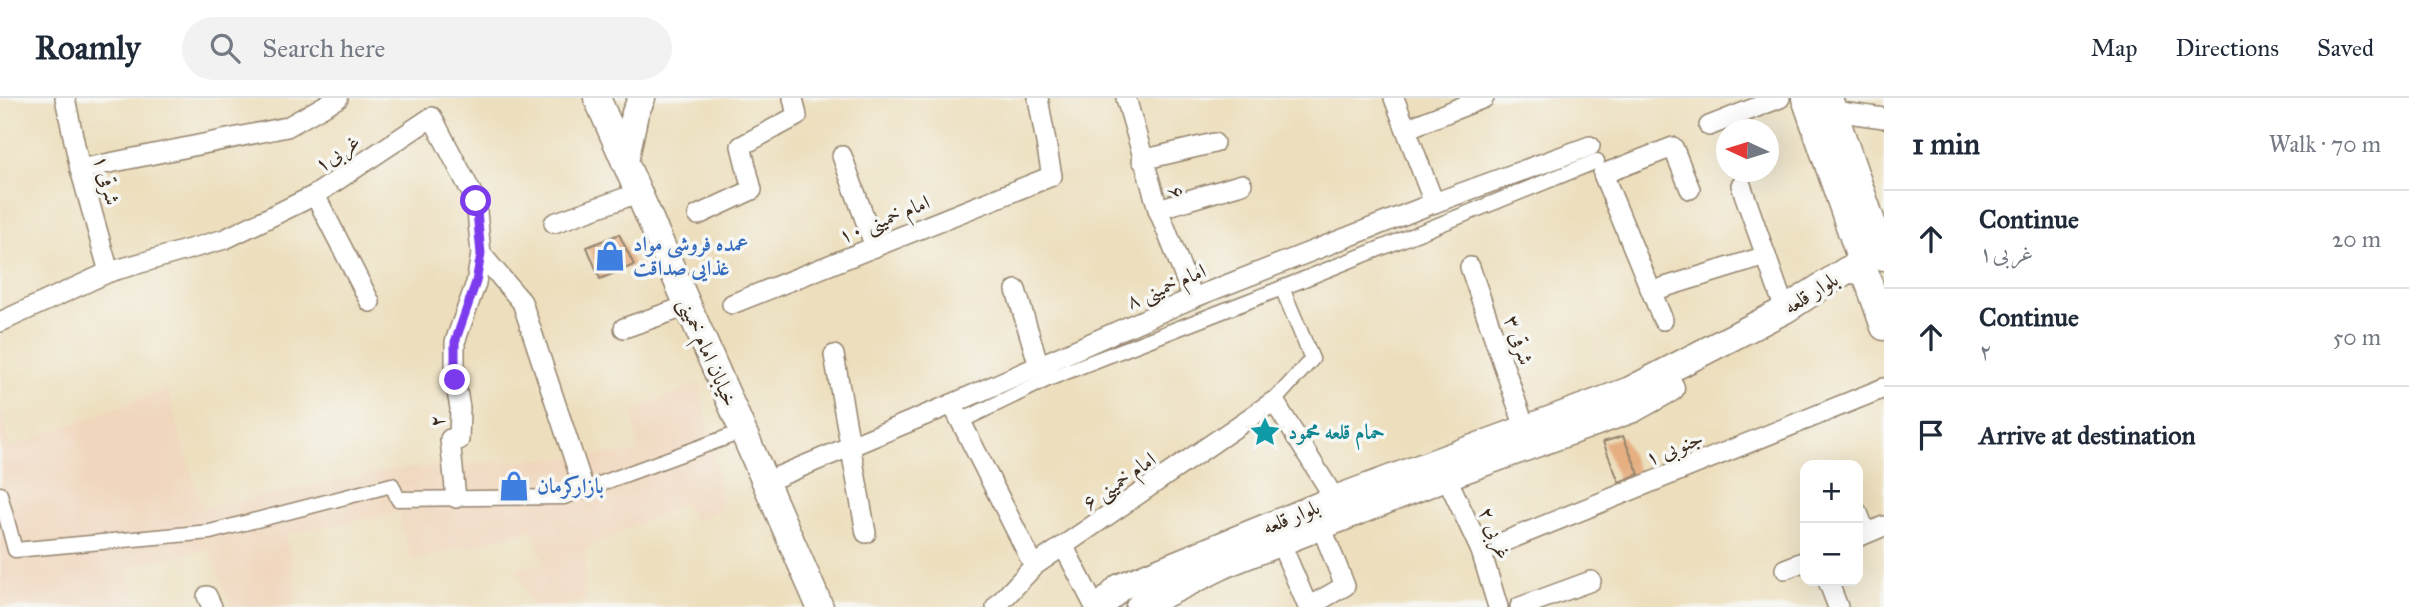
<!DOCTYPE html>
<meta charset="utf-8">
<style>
:root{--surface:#fff;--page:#f2f2f3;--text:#1f2937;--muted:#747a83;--line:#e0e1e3}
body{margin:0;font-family:"IM FELL Great Primer",Amiri,serif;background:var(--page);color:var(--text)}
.controls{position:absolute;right:21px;bottom:21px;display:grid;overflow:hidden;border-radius:14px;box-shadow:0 7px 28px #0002}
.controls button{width:63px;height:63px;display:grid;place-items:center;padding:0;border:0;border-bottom:2px solid var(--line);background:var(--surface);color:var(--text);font:35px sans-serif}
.compass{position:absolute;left:1716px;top:21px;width:63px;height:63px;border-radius:50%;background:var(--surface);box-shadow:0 7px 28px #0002;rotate:274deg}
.stop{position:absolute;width:21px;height:21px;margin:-16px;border:5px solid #7c3aed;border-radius:50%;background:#fff}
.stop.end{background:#7c3aed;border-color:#fff;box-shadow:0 2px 7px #0008}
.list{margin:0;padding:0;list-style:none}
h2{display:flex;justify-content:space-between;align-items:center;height:91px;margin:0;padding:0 28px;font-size:30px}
h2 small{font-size:23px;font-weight:400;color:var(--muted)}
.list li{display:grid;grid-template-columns:46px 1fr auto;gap:21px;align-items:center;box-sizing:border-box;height:98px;padding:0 28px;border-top:2px solid var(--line)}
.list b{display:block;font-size:26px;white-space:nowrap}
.list p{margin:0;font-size:23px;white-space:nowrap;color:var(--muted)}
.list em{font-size:23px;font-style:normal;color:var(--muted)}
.icon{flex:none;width:38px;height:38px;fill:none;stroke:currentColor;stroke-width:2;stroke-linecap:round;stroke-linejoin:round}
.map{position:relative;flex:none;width:1884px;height:509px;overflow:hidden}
header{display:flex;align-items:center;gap:42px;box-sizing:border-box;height:98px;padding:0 35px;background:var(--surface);border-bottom:2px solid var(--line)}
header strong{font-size:33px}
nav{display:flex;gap:38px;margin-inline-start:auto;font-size:24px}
.search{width:490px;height:63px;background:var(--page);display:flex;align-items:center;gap:18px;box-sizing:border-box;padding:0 24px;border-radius:38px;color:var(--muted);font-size:26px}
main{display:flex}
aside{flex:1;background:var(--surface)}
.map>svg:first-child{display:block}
.built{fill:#f0d6bc}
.building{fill:#e6af82}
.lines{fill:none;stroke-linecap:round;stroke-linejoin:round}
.pedestrian-casing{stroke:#94846e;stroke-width:17}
.minor-casing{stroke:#94846e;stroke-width:22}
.secondary-casing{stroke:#94846e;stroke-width:29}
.pedestrian{stroke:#fff;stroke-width:14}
.minor{stroke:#fff;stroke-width:19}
.secondary{stroke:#fff;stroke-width:26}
.route{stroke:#7c3aed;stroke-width:9}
.labels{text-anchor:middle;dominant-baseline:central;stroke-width:7;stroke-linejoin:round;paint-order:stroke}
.street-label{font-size:21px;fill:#3b2a1e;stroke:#f6f6f2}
.shop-label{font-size:21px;font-weight:bold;fill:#366cbe;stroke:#f6f6f2;text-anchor:start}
.culture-label{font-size:21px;font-weight:bold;fill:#0d838f;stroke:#f6f6f2;text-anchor:start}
</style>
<header>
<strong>Roamly</strong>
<div class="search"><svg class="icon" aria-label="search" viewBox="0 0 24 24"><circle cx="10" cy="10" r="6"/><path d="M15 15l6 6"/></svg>Search here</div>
<nav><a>Map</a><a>Directions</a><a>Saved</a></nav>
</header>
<main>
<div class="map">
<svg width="1884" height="509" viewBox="0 0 1884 509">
<rect width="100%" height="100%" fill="#f6f6f2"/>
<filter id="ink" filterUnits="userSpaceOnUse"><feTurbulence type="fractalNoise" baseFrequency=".0143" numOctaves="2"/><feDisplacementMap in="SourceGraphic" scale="14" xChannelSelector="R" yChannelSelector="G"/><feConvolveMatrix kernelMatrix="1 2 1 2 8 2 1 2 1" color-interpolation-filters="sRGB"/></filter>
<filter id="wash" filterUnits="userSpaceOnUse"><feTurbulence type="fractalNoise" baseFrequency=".00686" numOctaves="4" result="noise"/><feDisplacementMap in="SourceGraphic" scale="28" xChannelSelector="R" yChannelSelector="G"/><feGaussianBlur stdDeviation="1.57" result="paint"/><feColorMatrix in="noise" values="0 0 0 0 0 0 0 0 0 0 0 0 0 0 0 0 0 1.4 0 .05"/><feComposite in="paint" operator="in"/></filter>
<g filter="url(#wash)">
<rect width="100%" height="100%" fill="#eddfbd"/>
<!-- built -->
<path class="built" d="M 700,285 L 723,412 L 695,423 L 683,405 L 585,451 L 586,503 L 551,509 L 532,509 L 517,470 L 544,465 L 531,432 L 411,463 L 399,415 L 286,436 L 298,502 L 288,509 L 232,509 L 207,451 L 125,470 L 140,509 L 0,509 L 0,298 L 9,350 L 167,290 L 202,410 L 389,372 L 639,354 L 632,313 Z"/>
<g id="blocks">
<!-- building -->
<g class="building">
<path d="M 619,136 L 634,167 L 600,181 L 587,149 Z"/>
<path d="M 1623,338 L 1639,376 L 1619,384 L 1603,344 Z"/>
</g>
</g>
</g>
<g filter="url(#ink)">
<use href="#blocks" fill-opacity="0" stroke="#94846e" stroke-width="2"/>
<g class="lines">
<!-- pedestrian casing -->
<g class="pedestrian-casing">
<g id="pedestrian">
<path d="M 1274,303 L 1312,261 L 1282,190"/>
<path d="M 961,323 L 1048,281 L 1282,190 L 1597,63"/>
<path d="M 0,396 L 15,452 L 210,434 L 392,387 L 398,401 L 564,399 L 744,333"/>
</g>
</g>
<!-- minor casing -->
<g class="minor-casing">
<g id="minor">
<path d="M 65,0 L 80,71 L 109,174"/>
<path d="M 1126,0 L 1158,111 L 1193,200"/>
<path d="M 1394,0 L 1434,105"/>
<path d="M 1833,13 L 1884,20"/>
<path d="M 1709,28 L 1780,0"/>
<path d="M 1406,31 L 1484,0"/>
<path d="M 842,58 L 875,149"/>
<path d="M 1142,62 L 1214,45"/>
<path d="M 80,71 L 287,29 L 338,0"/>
<path d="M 1741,87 L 1785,212"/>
<path d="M 315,97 L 370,204"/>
<path d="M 1158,111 L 1242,86"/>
<path d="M 698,117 L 752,92 L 741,48 L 797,18 L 793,0"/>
<path d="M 554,125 L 638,95"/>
<path d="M 1470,169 L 1525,330"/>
<path d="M 1016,192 L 1039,268"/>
<path d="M 1652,193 L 1766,158"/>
<path d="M 732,206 L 1052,78 L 1038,0"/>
<path d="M 1663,222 L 1603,76 L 1673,49 L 1690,91"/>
<path d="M 0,224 L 109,174 L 225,141 L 315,97 L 432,19 L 476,103 L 481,156 L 522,204 L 584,391"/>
<path d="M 624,230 L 687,208"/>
<path d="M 834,257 L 866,435"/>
<path d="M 952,306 L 1034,468"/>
<path d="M 1447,380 L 1481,453 L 1498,509"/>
<path d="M 765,384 L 952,306 L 1193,200 L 1434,105 L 1590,48"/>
<path d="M 456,400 L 450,341 L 459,342 L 460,310 L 455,282 L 455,244 L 476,185 L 481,156"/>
<path d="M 1858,415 L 1866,435"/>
<path d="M 1858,439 L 1884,428"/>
<path d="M 1281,446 L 1308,509 L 1345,488 L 1321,428"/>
<path d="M 1064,449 L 1095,509"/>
<path d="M 1481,453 L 1884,290"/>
<path d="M 1785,471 L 1805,463"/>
<path d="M 1828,483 L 1838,509"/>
<path d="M 207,498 L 212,509"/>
<path d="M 996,509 L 1034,468 L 1274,303 L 1335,401"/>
<path d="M 1520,509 L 1591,483"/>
</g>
</g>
<!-- secondary casing -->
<g class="secondary-casing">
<g id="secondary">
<path d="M 597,0 L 820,509"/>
<path d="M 1805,0 L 1884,229"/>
<path d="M 1829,0 L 1884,159"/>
<path d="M 625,64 L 635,15 L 642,0"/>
<path d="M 1101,509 L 1120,489 L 1335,401 L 1630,292 L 1785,212 L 1847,172 L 1865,173"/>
<path d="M 1139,509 L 1228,465 L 1461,373 L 1633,311 L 1671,290"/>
</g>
</g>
<!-- pedestrian -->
<use href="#pedestrian" class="pedestrian"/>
<!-- minor -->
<use href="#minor" class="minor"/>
<!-- secondary -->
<use href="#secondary" class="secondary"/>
</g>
</g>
<g class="lines" filter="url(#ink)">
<!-- route -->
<path class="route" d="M 455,282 L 455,244 L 476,184 L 481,156 L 476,103"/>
</g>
<!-- icons -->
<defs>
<g id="shop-bare" transform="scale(2.415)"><path d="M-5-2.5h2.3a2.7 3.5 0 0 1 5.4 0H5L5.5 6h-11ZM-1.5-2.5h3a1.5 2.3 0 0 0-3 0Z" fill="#3f7fe0" stroke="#f6f6f2" stroke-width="2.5" paint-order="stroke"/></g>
<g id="sight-bare" transform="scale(2.415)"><path d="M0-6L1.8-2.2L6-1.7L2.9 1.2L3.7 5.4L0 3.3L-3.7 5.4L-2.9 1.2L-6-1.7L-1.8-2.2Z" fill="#0f9aa8" stroke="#f6f6f2" stroke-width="2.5" paint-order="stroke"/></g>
</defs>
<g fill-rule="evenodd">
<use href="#shop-bare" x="610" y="158"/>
<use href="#sight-bare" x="1265" y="334"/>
<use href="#shop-bare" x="514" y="388"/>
</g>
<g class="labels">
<!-- street labels -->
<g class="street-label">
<text transform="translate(337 55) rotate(-34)">غربی۱</text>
<text transform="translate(107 82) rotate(75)">۱ شرقی</text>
<text transform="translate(1177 94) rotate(71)">۶</text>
<text transform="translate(884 121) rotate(-22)">امام خمینی ۱۰</text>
<text transform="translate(1166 188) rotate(-23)">امام خمینی ۸</text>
<text transform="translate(1811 195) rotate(-32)">بلوار قلعه</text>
<text transform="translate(1519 242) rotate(71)">۳ شرقی</text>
<text transform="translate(708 254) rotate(66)">خیابان امام خمینی</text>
<text transform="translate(437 323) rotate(-90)">۲</text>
<text transform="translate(1674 350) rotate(-22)">۱ جنوبی</text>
<text transform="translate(1119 383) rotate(-35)">امام خمینی ۶</text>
<text transform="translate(1291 419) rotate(-22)">بلوار قلعه</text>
<text transform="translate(1495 435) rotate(68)">۲ غربی</text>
</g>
<!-- shop labels -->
<g class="shop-label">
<text x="633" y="146">عمده فروشی مواد<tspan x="633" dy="24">غذایی صداقت</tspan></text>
<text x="537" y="388">بازارکرمان</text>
</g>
<!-- culture labels -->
<g class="culture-label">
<text x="1288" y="334">حمام قلعه محمود</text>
</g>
</g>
</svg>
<div class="controls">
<button>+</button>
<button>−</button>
</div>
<svg class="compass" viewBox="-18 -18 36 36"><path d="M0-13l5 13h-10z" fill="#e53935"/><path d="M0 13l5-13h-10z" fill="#747a83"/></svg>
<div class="stop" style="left:476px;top:103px"></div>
<div class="stop end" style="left:455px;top:282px"></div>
</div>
<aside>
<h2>1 min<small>Walk · 70 m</small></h2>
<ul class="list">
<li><svg class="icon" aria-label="ahead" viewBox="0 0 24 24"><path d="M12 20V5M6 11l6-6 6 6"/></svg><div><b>Continue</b><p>غربی۱</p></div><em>20 m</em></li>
<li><svg class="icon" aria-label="ahead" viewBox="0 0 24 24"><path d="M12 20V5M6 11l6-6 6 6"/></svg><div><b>Continue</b><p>۲</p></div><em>50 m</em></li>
<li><svg class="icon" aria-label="arrive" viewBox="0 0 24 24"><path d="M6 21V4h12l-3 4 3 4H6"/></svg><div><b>Arrive at destination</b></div></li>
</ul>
</aside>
</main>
